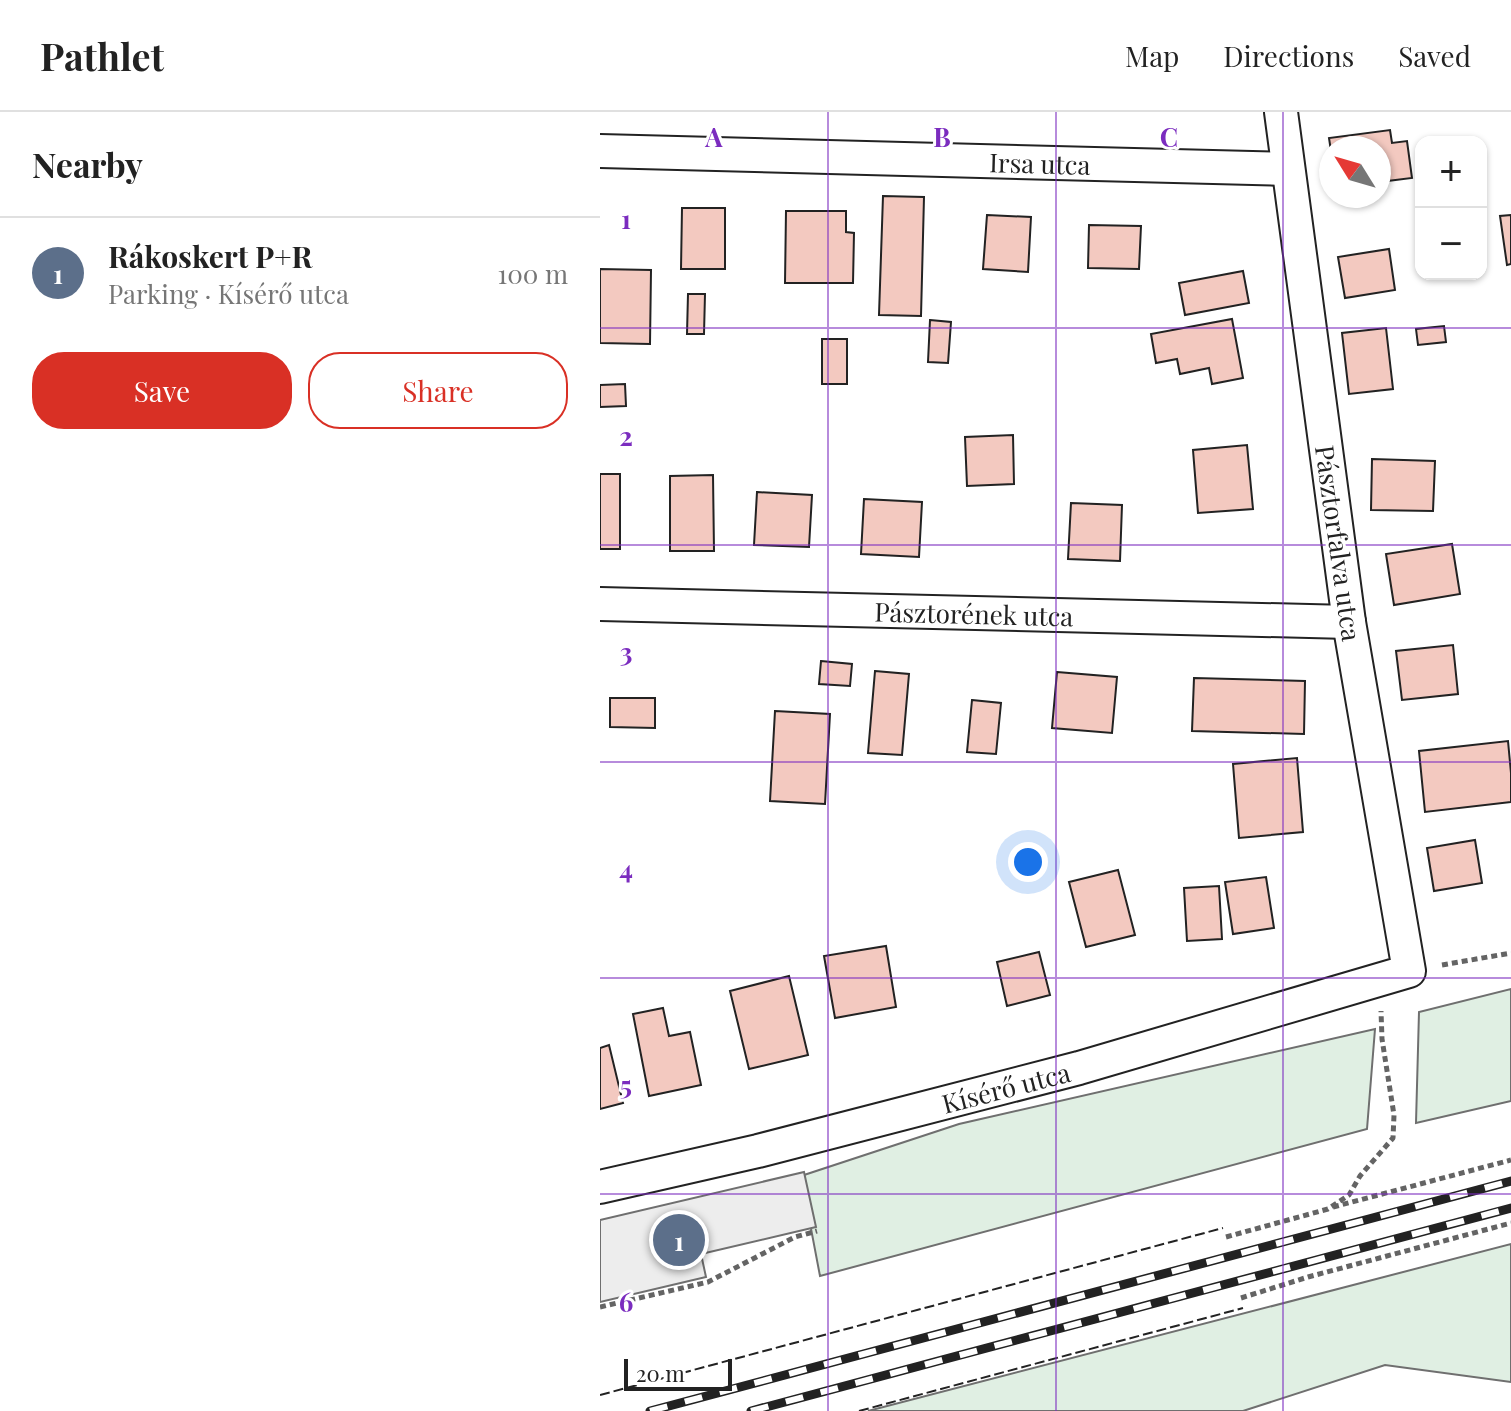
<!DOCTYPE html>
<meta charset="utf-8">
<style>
:root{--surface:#fff;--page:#f6f6f6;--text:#222;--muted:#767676;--line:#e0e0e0;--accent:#d93025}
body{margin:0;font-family:"Playfair Display",serif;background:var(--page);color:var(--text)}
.controls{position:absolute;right:24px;top:24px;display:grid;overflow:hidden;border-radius:16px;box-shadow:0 2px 6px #0004}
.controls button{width:72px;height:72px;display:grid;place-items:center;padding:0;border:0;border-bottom:2px solid var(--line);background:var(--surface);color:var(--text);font:40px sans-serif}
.compass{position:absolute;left:719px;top:24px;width:72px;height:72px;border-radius:50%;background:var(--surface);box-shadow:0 2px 6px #0004;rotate:307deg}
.scale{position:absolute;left:24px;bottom:20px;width:108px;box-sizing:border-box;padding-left:8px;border:4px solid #222;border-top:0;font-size:22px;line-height:28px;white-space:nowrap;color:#222;-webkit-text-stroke:6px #fff;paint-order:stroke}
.you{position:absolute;left:428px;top:750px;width:28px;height:28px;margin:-20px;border:6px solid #fff;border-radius:50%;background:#1a73e8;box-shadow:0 0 0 12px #1a73e833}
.badge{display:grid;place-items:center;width:52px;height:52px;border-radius:50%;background:var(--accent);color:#fff;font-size:26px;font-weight:700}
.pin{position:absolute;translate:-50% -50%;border:4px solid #fff;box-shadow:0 2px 8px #0006}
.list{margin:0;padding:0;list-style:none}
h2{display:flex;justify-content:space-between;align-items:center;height:104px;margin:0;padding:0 32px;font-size:34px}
h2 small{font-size:26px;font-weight:400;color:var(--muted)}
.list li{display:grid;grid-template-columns:52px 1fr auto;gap:24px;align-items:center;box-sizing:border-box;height:112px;padding:0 32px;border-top:2px solid var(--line)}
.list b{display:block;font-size:30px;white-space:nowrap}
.list p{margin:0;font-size:26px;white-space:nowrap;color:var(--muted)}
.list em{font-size:26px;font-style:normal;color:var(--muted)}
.actions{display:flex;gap:16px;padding:24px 32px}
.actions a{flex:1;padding:18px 0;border:2px solid var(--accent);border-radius:32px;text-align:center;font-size:28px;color:var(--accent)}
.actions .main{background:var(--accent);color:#fff}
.map{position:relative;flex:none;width:911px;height:1299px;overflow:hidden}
header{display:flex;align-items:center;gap:48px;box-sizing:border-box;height:112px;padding:0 40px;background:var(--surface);border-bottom:2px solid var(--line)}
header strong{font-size:38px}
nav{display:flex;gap:44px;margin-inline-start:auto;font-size:28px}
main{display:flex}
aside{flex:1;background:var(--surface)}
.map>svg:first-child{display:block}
.green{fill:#e0efe3;stroke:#6f6f6f;stroke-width:2}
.parking{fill:#ededed;stroke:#6f6f6f;stroke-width:2}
.building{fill:#f3c9c0;stroke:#222;stroke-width:2}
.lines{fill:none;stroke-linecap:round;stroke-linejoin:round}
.street-casing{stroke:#222;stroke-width:36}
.path{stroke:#646464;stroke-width:5;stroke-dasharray:6 4;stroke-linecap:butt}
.street{stroke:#fff;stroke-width:32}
.rail-casing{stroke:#222;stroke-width:9}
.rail{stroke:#fff;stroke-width:6;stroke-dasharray:18;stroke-linecap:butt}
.fence{stroke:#222;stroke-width:2;stroke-dasharray:10 4;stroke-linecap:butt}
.grid{fill:none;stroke:#7b2cbf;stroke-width:2;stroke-opacity:0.55}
.labels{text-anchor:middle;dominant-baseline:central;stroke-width:6;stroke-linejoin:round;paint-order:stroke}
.street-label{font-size:26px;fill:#222;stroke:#fff}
.grid-label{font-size:26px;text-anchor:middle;font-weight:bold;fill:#7b2cbf;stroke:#fff;stroke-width:6;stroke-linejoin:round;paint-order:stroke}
</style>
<header>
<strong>Pathlet</strong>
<nav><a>Map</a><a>Directions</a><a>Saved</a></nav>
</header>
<main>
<aside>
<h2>Nearby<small></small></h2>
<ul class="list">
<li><span class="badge" style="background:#5c6f8a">1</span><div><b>Rákoskert P+R</b><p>Parking · Kísérő utca</p></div><em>100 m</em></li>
</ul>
<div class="actions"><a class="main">Save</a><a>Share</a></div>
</aside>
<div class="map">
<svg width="911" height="1299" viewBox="0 0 911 1299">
<rect width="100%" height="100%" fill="#fff"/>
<!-- green -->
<g class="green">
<path d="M 911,877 L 911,989 L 816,1011 L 819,900 Z"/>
<path d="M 775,917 L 767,1017 L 220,1164 L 201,1064 L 359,1012 Z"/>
<path d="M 911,1132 L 911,1270 L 785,1253 L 643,1299 L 268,1299 Z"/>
</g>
<!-- parking -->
<path class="parking" d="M 204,1060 L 216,1115 L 101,1142 L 106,1165 L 0,1190 L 0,1108 Z"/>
<!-- building -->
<g class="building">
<path d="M 790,18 L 792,31 L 807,29 L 812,66 L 779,70 L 779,36 L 731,36 L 731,39 L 729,26 Z"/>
<path d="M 283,84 L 324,85 L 321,204 L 279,203 Z"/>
<path d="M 82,96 L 125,96 L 125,157 L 81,157 Z"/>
<path d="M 186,99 L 246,99 L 246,120 L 254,121 L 253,171 L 185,171 Z"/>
<path d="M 387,103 L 431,105 L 428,160 L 383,157 Z"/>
<path d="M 911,103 L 911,152 L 907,153 L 900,104 Z"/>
<path d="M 489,113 L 541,114 L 539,157 L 488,156 Z"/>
<path d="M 789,137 L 795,178 L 745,186 L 738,145 Z"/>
<path d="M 0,157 L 51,158 L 50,232 L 0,231 Z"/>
<path d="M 643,159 L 649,191 L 585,203 L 579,171 Z"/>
<path d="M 88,182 L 105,182 L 104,222 L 87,222 Z"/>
<path d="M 632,207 L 643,266 L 612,272 L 609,256 L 580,262 L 577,247 L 556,251 L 551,222 Z"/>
<path d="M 330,208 L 351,210 L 348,251 L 328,250 Z"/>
<path d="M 844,214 L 846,230 L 818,233 L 816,217 Z"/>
<path d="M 786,216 L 793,277 L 749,282 L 742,221 Z"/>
<rect x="222" y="227" width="25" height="45"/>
<path d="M 25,272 L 26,294 L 0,295 L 0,273 Z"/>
<path d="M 413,323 L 414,372 L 367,374 L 365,325 Z"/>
<path d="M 647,333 L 653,397 L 598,401 L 593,338 Z"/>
<path d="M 772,347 L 835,349 L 833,399 L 771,398 Z"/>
<rect x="0" y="362" width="20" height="75"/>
<path d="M 113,363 L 114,439 L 70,439 L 70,364 Z"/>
<path d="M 157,380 L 212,383 L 209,435 L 154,433 Z"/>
<path d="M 264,387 L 322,390 L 319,445 L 261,442 Z"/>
<path d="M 471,391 L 522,393 L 520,449 L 468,447 Z"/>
<path d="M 852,432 L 860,482 L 794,493 L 786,442 Z"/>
<path d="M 853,533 L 858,582 L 802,588 L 796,539 Z"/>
<path d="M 221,549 L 252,552 L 250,574 L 219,572 Z"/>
<path d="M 275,559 L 309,562 L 302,643 L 268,641 Z"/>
<path d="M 457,560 L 517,565 L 512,621 L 452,616 Z"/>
<path d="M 594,566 L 705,569 L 704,622 L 592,619 Z"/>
<path d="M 10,586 L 55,586 L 55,616 L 10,615 Z"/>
<path d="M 372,588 L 401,591 L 396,642 L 367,640 Z"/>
<path d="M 175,599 L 230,602 L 225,692 L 170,689 Z"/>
<path d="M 908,629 L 911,661 L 911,690 L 825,700 L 819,639 Z"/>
<path d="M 697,646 L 703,720 L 639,726 L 633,652 Z"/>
<path d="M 875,728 L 882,771 L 834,779 L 827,736 Z"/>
<path d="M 518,758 L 535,823 L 486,835 L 469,770 Z"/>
<path d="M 666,765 L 674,816 L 633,822 L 625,770 Z"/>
<path d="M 619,774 L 622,827 L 587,829 L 584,776 Z"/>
<path d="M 286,834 L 296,895 L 235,906 L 224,844 Z"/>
<path d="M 439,840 L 450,883 L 407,894 L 397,850 Z"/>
<path d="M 189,864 L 208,943 L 149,957 L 130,879 Z"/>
<path d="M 63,896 L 69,924 L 90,920 L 101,973 L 49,984 L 33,902 Z"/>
<path d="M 9,933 L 23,991 L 0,997 L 0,936 Z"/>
</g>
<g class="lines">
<!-- street casing -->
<g class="street-casing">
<g id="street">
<path id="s1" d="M 0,39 L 688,57"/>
<path id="s2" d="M 0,492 L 749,510"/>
<path id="s3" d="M 0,1075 L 158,1039 L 479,956 L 809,859 L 749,510 L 681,0"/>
</g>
</g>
<!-- path -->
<g class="path">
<path d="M 842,853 L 911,841"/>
<path d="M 733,1095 L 911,1048"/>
<path d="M 626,1125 L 728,1097 L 749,1083 L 760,1064 L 793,1026 L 794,1003 L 782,927 L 781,899"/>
<path d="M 641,1186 L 708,1165 L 911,1111"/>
<path d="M 0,1195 L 108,1170 L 195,1125 L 217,1119"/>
</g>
<!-- street -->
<use href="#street" class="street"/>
<!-- rail casing -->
<g class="rail-casing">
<g id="rail">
<path d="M 50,1299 L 911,1069"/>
<path d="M 151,1299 L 911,1096"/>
</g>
</g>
<!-- rail -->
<use href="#rail" class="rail"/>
<!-- fence -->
<g class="fence">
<path d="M 0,1283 L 623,1116"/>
<path d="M 259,1299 L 643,1196"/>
</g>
</g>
<!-- grid -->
<path class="grid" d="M 228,0 L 228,1299M 456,0 L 456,1299M 683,0 L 683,1299M 0,216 L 911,216M 0,433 L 911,433M 0,650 L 911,650M 0,866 L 911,866M 0,1082 L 911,1082"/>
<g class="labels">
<!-- street labels -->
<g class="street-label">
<text stroke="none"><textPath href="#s1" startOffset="440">Irsa utca</textPath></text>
<text transform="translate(739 431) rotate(82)">Pásztorfalva utca</text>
<text stroke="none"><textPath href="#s2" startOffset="374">Pásztorének utca</textPath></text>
<text stroke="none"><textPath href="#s3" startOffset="418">Kísérő utca</textPath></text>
</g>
</g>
<g class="grid-label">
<text x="114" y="35">A</text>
<text x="342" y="35">B</text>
<text x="569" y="35">C</text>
<text x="26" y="117">1</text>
<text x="26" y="334">2</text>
<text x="26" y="550">3</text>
<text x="26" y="767">4</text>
<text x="26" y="983">5</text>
<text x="26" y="1200">6</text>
</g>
</svg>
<div class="controls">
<button>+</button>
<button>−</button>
</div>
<svg class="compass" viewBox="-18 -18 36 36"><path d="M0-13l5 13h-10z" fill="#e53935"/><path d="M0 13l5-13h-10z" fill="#767676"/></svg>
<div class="scale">20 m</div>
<div class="you"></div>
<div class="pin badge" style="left:79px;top:1128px;background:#5c6f8a">1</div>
</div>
</main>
